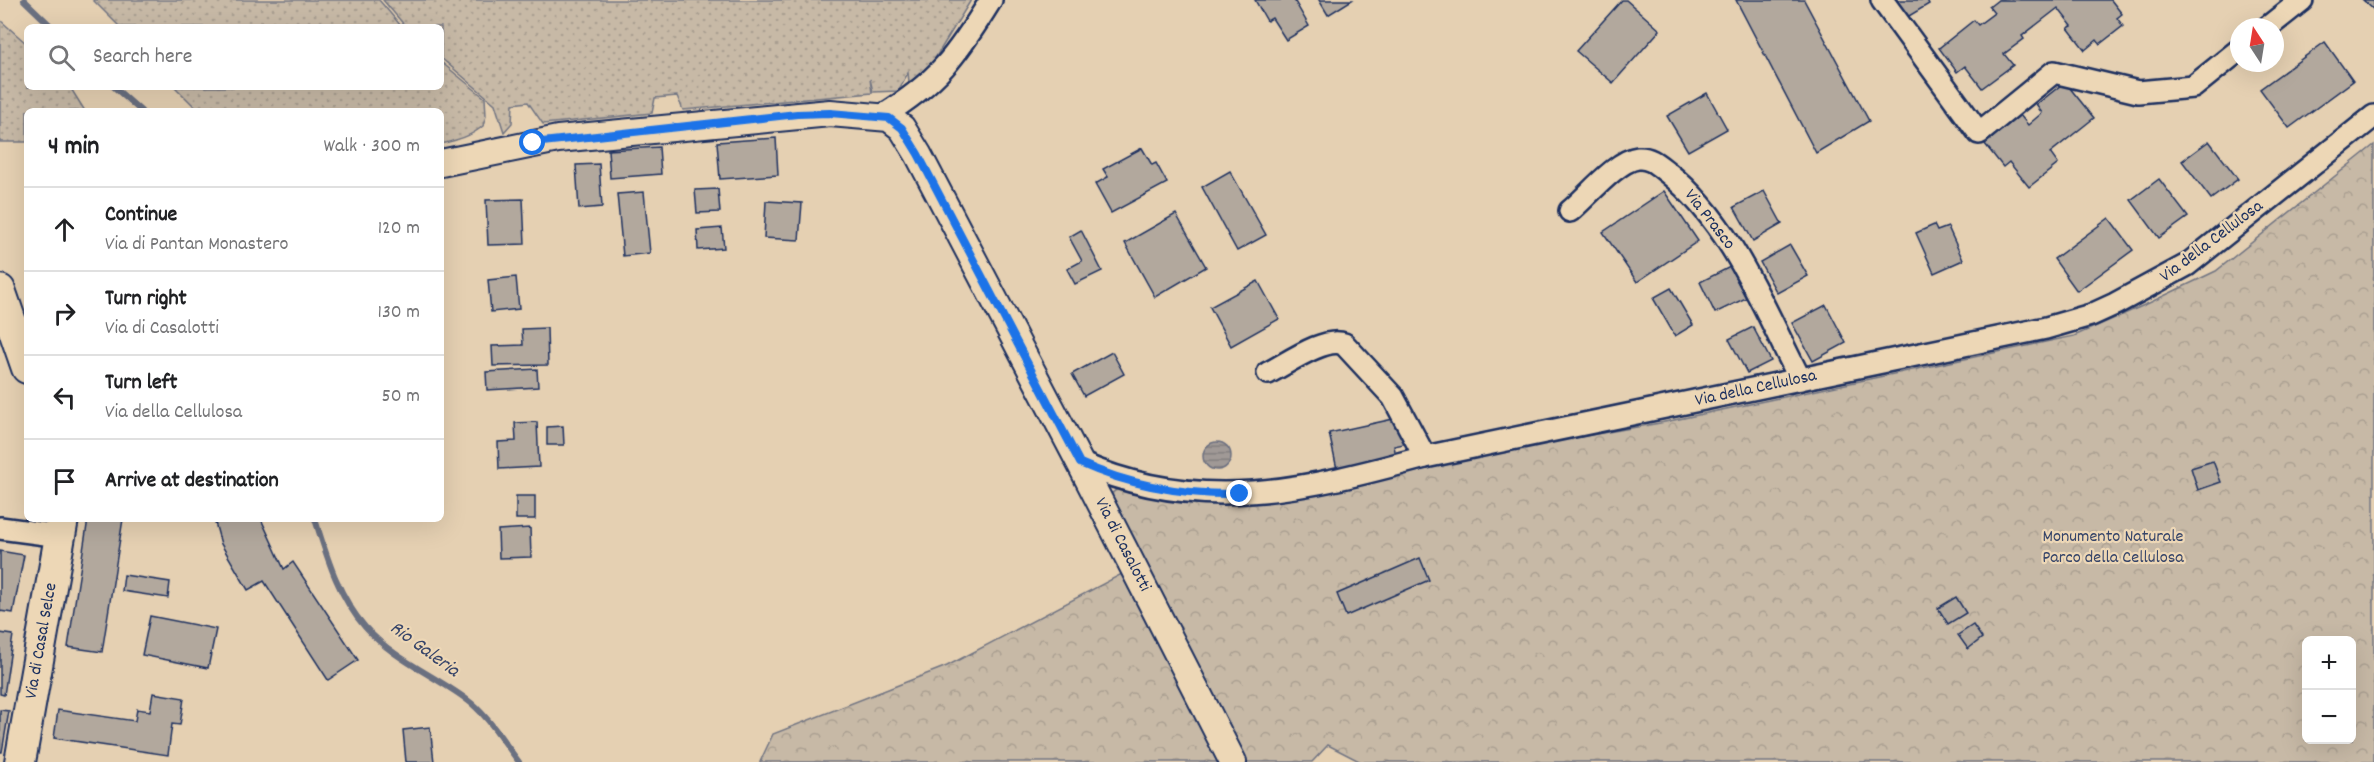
<!DOCTYPE html>
<meta charset="utf-8">
<style>
:root{--surface:#fff;--page:#f2f2f2;--text:#202124;--muted:#757577;--line:#e0e0e0}
body{margin:0;font-family:Dekko,sans-serif;background:var(--page);color:var(--text)}
.controls{position:absolute;right:18px;bottom:18px;display:grid;overflow:hidden;border-radius:9px;box-shadow:0 6px 24px #0002}
.controls button{width:54px;height:54px;display:grid;place-items:center;padding:0;border:0;border-bottom:2px solid var(--line);background:var(--surface);color:var(--text);font:30px sans-serif}
.compass{position:absolute;left:2230px;top:18px;width:54px;height:54px;border-radius:50%;background:var(--surface);box-shadow:0 6px 24px #0002;rotate:348deg}
.stop{position:absolute;width:18px;height:18px;margin:-14px;border:4px solid #1a73e8;border-radius:50%;background:#fff}
.stop.end{background:#1a73e8;border-color:#fff;box-shadow:0 2px 6px #0008}
.list{margin:0;padding:0;list-style:none}
h2{display:flex;justify-content:space-between;align-items:center;height:78px;margin:0;padding:0 24px;font-size:26px}
h2 small{font-size:20px;font-weight:400;color:var(--muted)}
.list li{display:grid;grid-template-columns:39px 1fr auto;gap:18px;align-items:center;box-sizing:border-box;height:84px;padding:0 24px;border-top:2px solid var(--line)}
.list b{display:block;font-size:22px;white-space:nowrap}
.list p{margin:0;font-size:20px;white-space:nowrap;color:var(--muted)}
.list em{font-size:20px;font-style:normal;color:var(--muted)}
.icon{flex:none;width:33px;height:33px;fill:none;stroke:currentColor;stroke-width:2;stroke-linecap:round;stroke-linejoin:round}
.map{position:relative;flex:none;width:2374px;height:762px;overflow:hidden}
.search{position:absolute;background:var(--surface);box-shadow:0 6px 24px #0002;left:24px;top:24px;width:420px;height:66px;display:flex;align-items:center;gap:15px;box-sizing:border-box;padding:0 21px;border-radius:9px;color:var(--muted);font-size:22px}
.panel{position:absolute;background:var(--surface);box-shadow:0 6px 24px #0002;left:24px;top:108px;width:420px;height:414px;border-radius:9px}
.map>svg:first-child{display:block}
.grass{fill:url(#grass-dots);stroke:#717482;stroke-width:1.5}
.park{fill:url(#park-crowns);stroke:#717482;stroke-width:1.5;fill-rule:evenodd}
.water{fill:url(#water-rules);stroke:#6b6f80;stroke-width:1.5}
.lines{fill:none;stroke-linecap:round;stroke-linejoin:round}
.stream{stroke:#6b6f80;stroke-width:6}
.building{fill:#b2a89d;stroke:#1b2f5e;stroke-width:1.5}
.minor-casing{stroke:#1b2f5e;stroke-width:26}
.tertiary-casing{stroke:#1b2f5e;stroke-width:30}
.secondary-casing{stroke:#1b2f5e;stroke-width:34}
.minor{stroke:#edd7b6;stroke-width:21}
.tertiary{stroke:#edd7b6;stroke-width:26}
.secondary{stroke:#edd7b6;stroke-width:30}
.route{stroke:#1a73e8;stroke-width:8}
.labels{text-anchor:middle;dominant-baseline:central;stroke-width:4.5;stroke-linejoin:round;paint-order:stroke}
.street-label{font-size:18px;fill:#1b2f5e;stroke:#edd7b6}
.park-label{font-size:18px;fill:#354469;stroke:#edd7b6}
.water-label{font-size:20px;font-style:italic;fill:#364469;stroke:#edd7b6}
</style>
<div class="map">
<svg width="2374" height="762" viewBox="0 0 2374 762">
<defs>
<pattern id="grass-dots" width="8" height="8" patternUnits="userSpaceOnUse" patternTransform="scale(1.5)"><rect width="8" height="8" fill="#c7b9a6"/><path d="M2 2h.1M6 6h.1" fill="none" stroke="#aa9f91" stroke-width="1.8" stroke-linecap="round"/></pattern>
<pattern id="park-crowns" width="20" height="18" patternUnits="userSpaceOnUse" patternTransform="scale(1.5)"><rect width="20" height="18" fill="#c7b9a6"/><path d="M2 6a3 3 0 1 1 6 0M12 15a3 3 0 1 1 6 0" fill="none" stroke="#aa9f91"/></pattern>
<pattern id="water-rules" width="6" height="5" patternUnits="userSpaceOnUse" patternTransform="scale(1.5)"><rect width="6" height="5" fill="#a09996"/><path d="M0 2.5h6" fill="none" stroke="#827d7e"/></pattern>
</defs>
<rect width="100%" height="100%" fill="#e5d0b2"/>
<filter id="ink" filterUnits="userSpaceOnUse"><feTurbulence type="fractalNoise" baseFrequency=".0167" numOctaves="2"/><feDisplacementMap in="SourceGraphic" scale="12" xChannelSelector="R" yChannelSelector="G"/><feConvolveMatrix kernelMatrix="1 2 1 2 8 2 1 2 1" color-interpolation-filters="sRGB"/></filter>
<g filter="url(#ink)">
<!-- grass -->
<g class="grass">
<path d="M 93,0 L 379,0 L 402,27 L 120,27 Z"/>
<path d="M 383,0 L 971,0 L 931,65 L 921,76 L 909,82 L 908,73 L 898,91 L 873,92 L 870,79 L 872,93 L 683,110 L 677,96 L 655,98 L 652,113 L 543,124 L 528,102 L 513,104 L 512,123 L 504,132 L 495,104 L 441,58 L 441,27 L 406,27 Z"/>
<path d="M 0,20 L 27,44 L 27,87 L 70,87 L 85,111 L 27,111 L 27,142 L 0,142 Z"/>
<path d="M 441,62 L 485,98 L 486,116 L 483,126 C 470,137 457,140 441,144 L 441,111 L 199,111 L 175,87 L 441,87 Z"/>
</g>
<!-- park -->
<path class="park" d="M 2374,145 L 2374,762 L 1361,762 L 1328,745 L 1312,762 L 760,762 L 773,734 L 947,666 L 1141,564 L 1108,496 L 1120,487 L 1166,497 L 1221,503 L 1268,499 L 1510,449 L 1660,423 L 2074,336 L 2149,303 L 2216,271 ZM 2306,640 L 2352,640 L 2352,740 L 2306,740 Z"/>
<!-- water -->
<circle class="water" cx="1217" cy="456" r="14"/>
<g class="lines">
<!-- stream -->
<g class="stream">
<path d="M 24,0 L 52,27"/>
<path d="M 114,87 L 141,111"/>
<path d="M 315,519 C 327,557 338,596 365,627 C 393,659 432,674 466,699 C 488,715 502,740 519,762"/>
</g>
</g>
<!-- building -->
<g class="building">
<path d="M 1255,0 L 1294,0 L 1309,26 L 1286,40 L 1272,18 L 1267,21 Z"/>
<path d="M 1319,0 L 1352,0 L 1328,15 Z"/>
<path d="M 1622,0 L 1626,0 L 1660,30 L 1613,83 L 1576,51 Z"/>
<path d="M 1736,0 L 1804,0 L 1869,121 L 1816,153 Z"/>
<path d="M 1892,0 L 1927,0 L 1929,4 L 1904,19 Z"/>
<path d="M 1998,0 L 2111,0 L 2122,14 L 2117,18 L 2123,26 L 2100,44 L 2097,40 L 2085,50 L 2068,28 L 2072,26 L 2058,8 L 2022,36 L 2024,39 L 2004,54 L 2013,65 L 1982,88 L 1965,66 L 1957,72 L 1939,48 L 1974,20 L 1978,25 L 1994,13 L 1989,7 Z"/>
<path d="M 2363,0 L 2374,0 L 2374,10 Z"/>
<path d="M 2325,42 L 2353,81 L 2289,128 L 2260,89 Z"/>
<path d="M 2065,82 L 2094,118 L 2050,153 L 2058,164 L 2029,187 L 2009,162 L 2003,167 L 1985,144 L 2020,115 L 2028,125 L 2042,113 L 2036,105 Z"/>
<path d="M 1707,93 L 1727,129 L 1688,151 L 1667,116 Z"/>
<path d="M 776,138 L 778,175 L 720,179 L 717,142 Z"/>
<path d="M 2209,141 L 2238,179 L 2211,199 L 2182,161 Z"/>
<path d="M 659,147 L 661,174 L 610,178 L 608,150 Z"/>
<path d="M 1142,148 L 1152,165 L 1156,163 L 1167,183 L 1111,213 L 1095,184 L 1108,177 L 1103,169 Z"/>
<path d="M 599,164 L 602,207 L 579,209 L 576,165 Z"/>
<path d="M 1230,171 L 1266,235 L 1237,251 L 1202,187 Z"/>
<path d="M 2159,179 L 2188,217 L 2159,238 L 2131,200 Z"/>
<path d="M 718,189 L 720,212 L 697,213 L 695,190 Z"/>
<path d="M 1664,191 L 1698,241 L 1637,282 L 1603,232 Z"/>
<path d="M 1764,191 L 1782,224 L 1753,241 L 1734,207 Z"/>
<path d="M 644,192 L 650,253 L 623,256 L 617,194 Z"/>
<path d="M 523,199 L 525,244 L 488,245 L 486,200 Z"/>
<path d="M 766,201 L 802,203 L 799,240 L 764,238 Z"/>
<path d="M 1176,214 L 1206,267 L 1155,297 L 1125,243 Z"/>
<path d="M 2109,218 L 2133,250 L 2077,291 L 2054,259 Z"/>
<path d="M 1934,225 L 1937,231 L 1948,227 L 1963,260 L 1934,273 L 1916,233 Z"/>
<path d="M 722,228 L 724,248 L 698,250 L 697,230 Z"/>
<path d="M 1081,230 L 1102,271 L 1075,284 L 1067,269 L 1082,261 L 1069,237 Z"/>
<path d="M 1790,245 L 1808,276 L 1777,293 L 1760,262 Z"/>
<path d="M 1730,267 L 1746,298 L 1715,313 L 1700,282 Z"/>
<path d="M 516,277 L 519,309 L 491,312 L 488,280 Z"/>
<path d="M 1258,281 L 1279,319 L 1231,346 L 1210,307 Z"/>
<path d="M 1671,288 L 1693,325 L 1675,336 L 1653,298 Z"/>
<path d="M 1826,305 L 1846,343 L 1813,361 L 1792,323 Z"/>
<path d="M 1753,327 L 1771,361 L 1747,373 L 1729,339 Z"/>
<path d="M 547,328 L 548,365 L 493,366 L 492,346 L 523,345 L 522,329 Z"/>
<path d="M 1112,352 L 1124,374 L 1084,396 L 1072,374 Z"/>
<path d="M 537,369 L 538,387 L 487,390 L 486,372 Z"/>
<path d="M 1398,418 L 1404,444 L 1394,446 L 1396,456 L 1337,469 L 1329,433 Z"/>
<path d="M 537,422 L 539,467 L 499,469 L 498,442 L 516,441 L 515,423 Z"/>
<path d="M 563,426 L 564,445 L 547,445 L 547,427 Z"/>
<path d="M 2213,461 L 2221,482 L 2198,490 L 2191,468 Z"/>
<rect x="516" y="496" width="19" height="23"/>
<path d="M 88,519 L 123,519 L 102,652 L 68,647 Z"/>
<path d="M 214,519 L 261,519 L 284,569 L 293,562 L 358,660 L 328,680 L 264,581 L 248,590 L 221,544 Z"/>
<path d="M 530,528 L 531,557 L 499,558 L 498,530 Z"/>
<path d="M 0,551 L 24,555 L 13,613 L 0,611 Z"/>
<path d="M 1420,558 L 1429,580 L 1346,616 L 1337,594 Z"/>
<path d="M 124,575 L 170,582 L 168,598 L 122,591 Z"/>
<path d="M 1956,597 L 1966,613 L 1948,624 L 1938,608 Z"/>
<path d="M 150,616 L 216,629 L 208,668 L 142,655 Z"/>
<path d="M 1973,625 L 1982,638 L 1968,649 L 1958,635 Z"/>
<path d="M 0,633 L 13,635 L 4,695 L 0,694 Z"/>
<path d="M 153,693 L 184,698 L 180,725 L 172,724 L 168,755 L 54,738 L 58,710 L 135,721 L 137,709 L 150,711 Z"/>
<path d="M 0,710 L 9,711 L 2,752 L 0,752 Z"/>
<path d="M 430,727 L 434,762 L 406,762 L 403,730 Z"/>
</g>
<g class="lines">
<!-- minor casing -->
<g class="minor-casing">
<g id="minor">
<path d="M 1882,0 L 1979,133 L 2054,72 L 2138,92 L 2193,87 L 2239,50"/>
<path d="M 2268,27 L 2302,0"/>
<path d="M 882,116 C 938,82 957,55 991,0"/>
<path d="M 1570,211 C 1587,197 1617,160 1638,158 C 1650,157 1658,165 1667,172 C 1732,224 1763,307 1800,379"/>
<path d="M 1268,373 C 1286,364 1325,336 1344,344 L 1393,397 L 1425,457"/>
<path d="M 1080,463 C 1199,516 1307,489 1425,457 L 2046,328 L 2091,315 L 2115,304 L 2187,265 L 2374,116"/>
<path d="M 0,528 L 61,536"/>
</g>
</g>
<!-- tertiary casing -->
<g class="tertiary-casing">
<path id="tertiary" d="M 441,163 L 558,139 L 830,113 L 889,118 L 902,128 L 918,154 L 1080,463 L 1233,762"/>
</g>
<!-- secondary casing -->
<g class="secondary-casing">
<g id="secondary">
<path d="M 0,290 L 27,368"/>
<path d="M 20,762 L 63,519"/>
</g>
</g>
<!-- minor -->
<use href="#minor" class="minor"/>
<!-- tertiary -->
<use href="#tertiary" class="tertiary"/>
<!-- secondary -->
<use href="#secondary" class="secondary"/>
</g>
</g>
<g class="lines" filter="url(#ink)">
<!-- route -->
<path class="route" d="M 533,143 L 797,114 L 830,113 L 889,118 L 902,128 L 918,154 L 1080,463 C 1131,486 1185,495 1240,494"/>
</g>
<g class="labels">
<!-- street labels -->
<g class="street-label">
<text transform="translate(1709 220) rotate(52)">Via Prasco</text>
<text transform="translate(2212 242) rotate(-37)">Via della Cellulosa</text>
<text transform="translate(1756 389) rotate(-12)">Via della Cellulosa</text>
<text transform="translate(1122 545) rotate(63)">Via di Casalotti</text>
<text transform="translate(42 641) rotate(-80)">Via di Casal Selce</text>
</g>
<!-- park labels -->
<g class="park-label">
<text x="2113" y="537">Monumento Naturale<tspan x="2113" dy="21">Parco della Cellulosa</tspan></text>
</g>
<!-- water labels -->
<g class="water-label">
<text transform="translate(424 650) rotate(36)">Rio Galeria</text>
</g>
</g>
</svg>
<div class="controls">
<button>+</button>
<button>−</button>
</div>
<svg class="compass" viewBox="-18 -18 36 36"><path d="M0-13l5 13h-10z" fill="#e53935"/><path d="M0 13l5-13h-10z" fill="#757577"/></svg>
<div class="stop" style="left:533px;top:143px"></div>
<div class="stop end" style="left:1240px;top:494px"></div>
<div class="search"><svg class="icon" aria-label="search" viewBox="0 0 24 24"><circle cx="10" cy="10" r="6"/><path d="M15 15l6 6"/></svg>Search here</div>
<section class="panel">
<h2>4 min<small>Walk · 300 m</small></h2>
<ul class="list">
<li><svg class="icon" aria-label="ahead" viewBox="0 0 24 24"><path d="M12 20V5M6 11l6-6 6 6"/></svg><div><b>Continue</b><p>Via di Pantan Monastero</p></div><em>120 m</em></li>
<li><svg class="icon" aria-label="right" viewBox="0 0 24 24"><path d="M7 20v-9h11M14 6l5 5-5 5"/></svg><div><b>Turn right</b><p>Via di Casalotti</p></div><em>130 m</em></li>
<li><svg class="icon" aria-label="left" viewBox="0 0 24 24"><path d="M17 20v-9H6M10 6l-5 5 5 5"/></svg><div><b>Turn left</b><p>Via della Cellulosa</p></div><em>50 m</em></li>
<li><svg class="icon" aria-label="arrive" viewBox="0 0 24 24"><path d="M6 21V4h12l-3 4 3 4H6"/></svg><div><b>Arrive at destination</b></div></li>
</ul>
</section>
</div>
